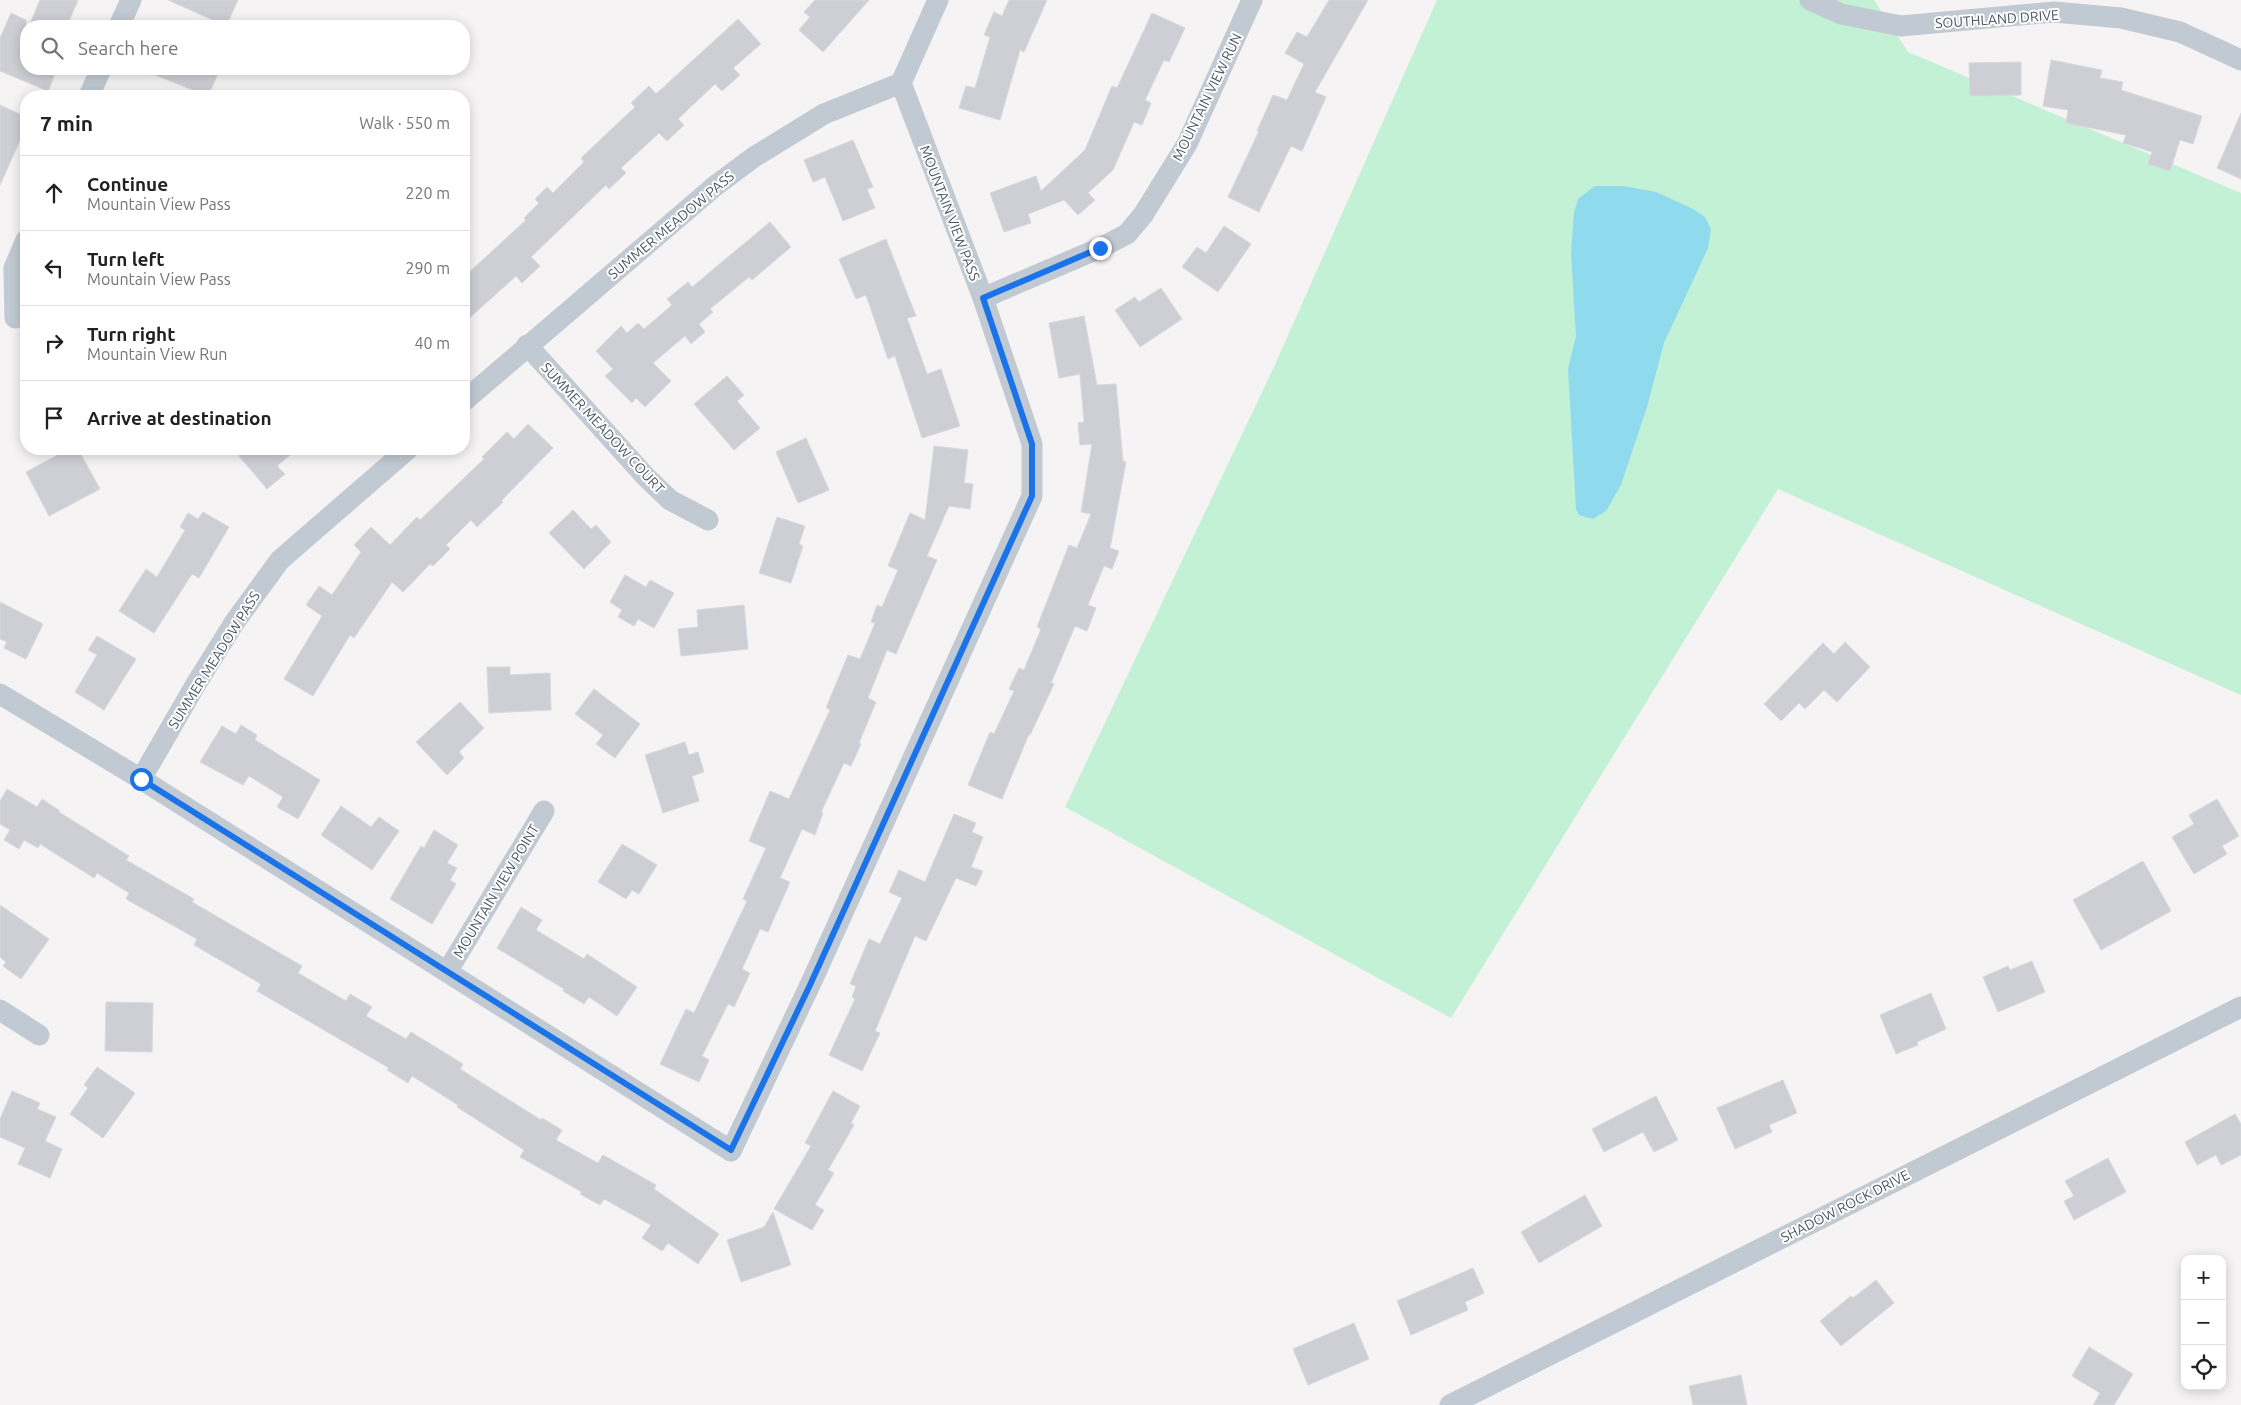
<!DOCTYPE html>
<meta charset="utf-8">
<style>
:root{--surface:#fff;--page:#f6f6f6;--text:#202124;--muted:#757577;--line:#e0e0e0}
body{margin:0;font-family:Ubuntu,sans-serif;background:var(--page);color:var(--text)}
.controls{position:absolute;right:15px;bottom:15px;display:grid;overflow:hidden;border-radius:10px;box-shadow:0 2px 12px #0003}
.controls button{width:45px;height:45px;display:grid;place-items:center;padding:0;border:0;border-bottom:1px solid var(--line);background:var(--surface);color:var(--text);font:25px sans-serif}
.stop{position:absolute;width:15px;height:15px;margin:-11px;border:4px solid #1a73e8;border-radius:50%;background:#fff}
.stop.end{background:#1a73e8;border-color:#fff;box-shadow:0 1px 5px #0008}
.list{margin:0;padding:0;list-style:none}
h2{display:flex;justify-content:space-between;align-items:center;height:65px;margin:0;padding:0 20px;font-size:21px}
h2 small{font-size:16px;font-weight:400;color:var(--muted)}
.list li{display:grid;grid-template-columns:32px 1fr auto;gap:15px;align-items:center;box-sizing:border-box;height:75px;padding:0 20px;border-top:1px solid var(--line)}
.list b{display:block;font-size:19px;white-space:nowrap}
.list p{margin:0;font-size:16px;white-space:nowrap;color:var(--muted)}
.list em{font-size:16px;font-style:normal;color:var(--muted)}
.icon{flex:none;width:28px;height:28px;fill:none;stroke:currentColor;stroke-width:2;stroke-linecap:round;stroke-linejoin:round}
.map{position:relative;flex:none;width:2241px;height:1405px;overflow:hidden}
.search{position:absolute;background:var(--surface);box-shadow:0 2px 12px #0003;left:20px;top:20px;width:450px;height:55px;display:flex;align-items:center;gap:12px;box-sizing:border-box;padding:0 18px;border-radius:20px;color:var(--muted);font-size:19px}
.panel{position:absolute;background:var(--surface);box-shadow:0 2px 12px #0003;left:20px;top:90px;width:450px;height:365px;border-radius:20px}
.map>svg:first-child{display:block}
.green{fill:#c3f1d5}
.water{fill:#90daee}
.building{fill:#cdcfd5;stroke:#d7d9de}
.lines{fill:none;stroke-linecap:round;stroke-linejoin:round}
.minor{stroke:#c1cad2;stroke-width:21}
.route{stroke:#1a73e8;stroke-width:6}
.labels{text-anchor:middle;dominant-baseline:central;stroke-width:4;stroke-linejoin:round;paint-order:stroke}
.street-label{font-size:14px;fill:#4a5661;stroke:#fff}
</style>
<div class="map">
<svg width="2241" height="1405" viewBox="0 0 2241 1405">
<rect width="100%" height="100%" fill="#f5f3f3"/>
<!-- green -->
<path class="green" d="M 1437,0 L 1874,0 L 1908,52 L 2241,193 L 2241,695 L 1778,489 L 1451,1018 L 1065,807 L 1274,367 Z"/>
<!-- water -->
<path class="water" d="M 1595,186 L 1623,186 L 1656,192 L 1693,209 L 1705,217 L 1711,229 L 1708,248 L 1664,343 L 1647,407 L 1621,485 L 1606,511 L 1593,519 L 1579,515 L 1576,509 L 1568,369 L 1576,336 L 1571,253 L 1574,213 L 1578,199 Z"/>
<!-- building -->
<g class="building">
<path d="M 40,0 L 78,0 L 67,26 L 29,26 Z"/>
<path d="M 168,0 L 238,0 L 226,26 Z"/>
<path d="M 815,0 L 869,0 L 823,52 L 799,30 L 810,17 L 804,12 Z"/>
<path d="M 1009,0 L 1047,0 L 1024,52 L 1020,50 L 1000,120 L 959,108 L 966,86 L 975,88 L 990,37 L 984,35 L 994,12 L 1002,16 Z"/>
<path d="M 1329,0 L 1368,0 L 1315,92 L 1326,97 L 1302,151 L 1291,146 L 1259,212 L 1228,197 L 1259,131 L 1257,131 L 1273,95 L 1287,100 L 1304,64 L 1285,53 L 1297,32 L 1307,37 Z"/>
<path d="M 11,13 L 26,20 L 26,69 L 57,69 L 48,91 L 0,71 L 0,38 Z"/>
<path d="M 1152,13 L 1185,28 L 1169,62 L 1164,60 L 1145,100 L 1151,103 L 1142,125 L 1134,122 L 1113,170 L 1088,193 L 1095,200 L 1078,215 L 1064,200 L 1028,214 L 1031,223 L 1004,232 L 990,193 L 1036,176 L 1041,191 L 1085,150 L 1112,86 L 1117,88 Z"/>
<path d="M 738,19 L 761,44 L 733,68 L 740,75 L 722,91 L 715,84 L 678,119 L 684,125 L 667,141 L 659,133 L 621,168 L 626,173 L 609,189 L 606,185 L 531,257 L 540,266 L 522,283 L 516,276 L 464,323 L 464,277 L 526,220 L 524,218 L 539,203 L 535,199 L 547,187 L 553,193 L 584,162 L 581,158 L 635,107 L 631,103 L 649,86 L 656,94 Z"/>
<path d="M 2051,60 L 2102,70 L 2100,78 L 2123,82 L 2121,90 L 2202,116 L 2193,144 L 2180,140 L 2170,171 L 2148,164 L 2152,152 L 2123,143 L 2126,135 L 2066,123 L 2068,110 L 2043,106 Z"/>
<path d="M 2021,62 L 2021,95 L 1970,96 L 1969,63 Z"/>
<path d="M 140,69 L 220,69 L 208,96 Z"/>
<path d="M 0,105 L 26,117 L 26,127 L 0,185 Z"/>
<path d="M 2241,113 L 2241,179 L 2217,168 Z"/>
<path d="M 853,140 L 873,187 L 867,189 L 875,208 L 843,221 L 825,177 L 813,182 L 804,160 Z"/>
<path d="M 770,222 L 791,247 L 752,280 L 749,277 L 710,309 L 713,312 L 699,324 L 705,332 L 691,344 L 685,336 L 653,363 L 671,381 L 645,407 L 636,398 L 632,403 L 605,376 L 613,369 L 596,351 L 621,326 L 627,333 L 638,323 L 644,329 L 672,305 L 667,299 L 688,282 L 692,287 Z"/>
<path d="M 1224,226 L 1251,244 L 1218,292 L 1182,267 L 1197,247 L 1206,253 Z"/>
<path d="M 886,239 L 916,316 L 907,318 L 927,374 L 941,369 L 960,426 L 922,438 L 895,356 L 888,359 L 866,295 L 856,299 L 839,259 Z"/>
<path d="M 1161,288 L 1182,319 L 1140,347 L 1115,310 L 1135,297 L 1139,302 Z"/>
<path d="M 1084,316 L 1097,385 L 1116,384 L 1123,461 L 1126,462 L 1110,548 L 1119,551 L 1112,569 L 1104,566 L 1088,605 L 1096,608 L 1087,631 L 1075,626 L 1051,683 L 1054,684 L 1030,735 L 1029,734 L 1002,799 L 968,785 L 990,732 L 994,734 L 1014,691 L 1009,689 L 1019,668 L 1024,670 L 1041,629 L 1037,627 L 1069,545 L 1077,548 L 1091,514 L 1081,512 L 1092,444 L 1080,445 L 1078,423 L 1084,422 L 1080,374 L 1059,378 L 1049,323 Z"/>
<path d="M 727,376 L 744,395 L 737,401 L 760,428 L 734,450 L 694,404 Z"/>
<path d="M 528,424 L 553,448 L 501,501 L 503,502 L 477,527 L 471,520 L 446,545 L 450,549 L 433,566 L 430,564 L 403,592 L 392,582 L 354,638 L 350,635 L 313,696 L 284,679 L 322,616 L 306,605 L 319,586 L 332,595 L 361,552 L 354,545 L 371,527 L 390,545 L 417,517 L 420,520 L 484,459 L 482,457 L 507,432 L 514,439 Z"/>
<path d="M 806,438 L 829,490 L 798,503 L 776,452 Z"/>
<path d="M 934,446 L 968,450 L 964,483 L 973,484 L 970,509 L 949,506 L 927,556 L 937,560 L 896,654 L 887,650 L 868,698 L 876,702 L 859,743 L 861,744 L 851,766 L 844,763 L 821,812 L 823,813 L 815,835 L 802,829 L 780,878 L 790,882 L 768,932 L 760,929 L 742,969 L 750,973 L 734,1007 L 728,1004 L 702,1056 L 709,1060 L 699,1082 L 660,1064 L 686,1009 L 694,1013 L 747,901 L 743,899 L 766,848 L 749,841 L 770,791 L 789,799 L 830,710 L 826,708 L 848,655 L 860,659 L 875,623 L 871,622 L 877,605 L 882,607 L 898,570 L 888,566 L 910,513 L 925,520 Z"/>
<path d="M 69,449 L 78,449 L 100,489 L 49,516 L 26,472 Z"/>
<path d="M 248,449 L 297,449 L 277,466 L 285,474 L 267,489 L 239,456 Z"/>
<path d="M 573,510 L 591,529 L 596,525 L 611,542 L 584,569 L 549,533 Z"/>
<path d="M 203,512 L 229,527 L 199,578 L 192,574 L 154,633 L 119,611 L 146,569 L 157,577 L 185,530 L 180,527 L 188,513 L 198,519 Z"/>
<path d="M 777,517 L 805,526 L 799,544 L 803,546 L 791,583 L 759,573 Z"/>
<path d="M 625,575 L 646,587 L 650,580 L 674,593 L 654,628 L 638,619 L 634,626 L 618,617 L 622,610 L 610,602 Z"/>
<path d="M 0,602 L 43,624 L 26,659 L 4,648 L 7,642 L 0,639 Z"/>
<path d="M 744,605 L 748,649 L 681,656 L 678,629 L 698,627 L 697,610 Z"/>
<path d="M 97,636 L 136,659 L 104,710 L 75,692 L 97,655 L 88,650 Z"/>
<path d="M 1845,642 L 1870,667 L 1837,702 L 1824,690 L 1805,709 L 1799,703 L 1781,721 L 1764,704 L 1823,643 L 1834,654 Z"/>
<path d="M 487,667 L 510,667 L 510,675 L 550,673 L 551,710 L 489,713 Z"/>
<path d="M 594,689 L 640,724 L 615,758 L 596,744 L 603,735 L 575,714 Z"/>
<path d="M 460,702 L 484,728 L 459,752 L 464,758 L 447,775 L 416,742 Z"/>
<path d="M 241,725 L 257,735 L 255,740 L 320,780 L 298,819 L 277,807 L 283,797 L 249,776 L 243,785 L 200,762 L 222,726 L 236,734 Z"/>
<path d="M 685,742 L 689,755 L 698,752 L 704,772 L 692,776 L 699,801 L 663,813 L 645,755 Z"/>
<path d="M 7,789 L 37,807 L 42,799 L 60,811 L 59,812 L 129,856 L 126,860 L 194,899 L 192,902 L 302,966 L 298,973 L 346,1001 L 350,994 L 372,1007 L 366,1016 L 406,1039 L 411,1032 L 463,1064 L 460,1069 L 541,1120 L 542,1118 L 562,1130 L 556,1140 L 598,1163 L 603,1155 L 656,1185 L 654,1189 L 719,1234 L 698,1264 L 668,1243 L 662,1251 L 642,1238 L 651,1225 L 604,1199 L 600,1205 L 580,1194 L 582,1192 L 520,1157 L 524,1150 L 457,1107 L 458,1105 L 412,1076 L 408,1083 L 387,1070 L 389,1068 L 257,991 L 261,984 L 194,945 L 197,939 L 126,899 L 129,893 L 97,873 L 94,878 L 40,844 L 38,848 L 24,840 L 19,849 L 4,840 L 10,830 L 0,824 L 0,801 Z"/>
<path d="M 2217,799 L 2239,836 L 2222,846 L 2227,854 L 2194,874 L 2172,837 L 2194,824 L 2189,815 Z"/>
<path d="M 341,806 L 371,827 L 379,817 L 399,831 L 372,870 L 321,835 Z"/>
<path d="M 954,814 L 976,823 L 972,832 L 983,837 L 971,867 L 983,871 L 976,886 L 956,878 L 926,941 L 915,936 L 875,1031 L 880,1033 L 862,1071 L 829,1055 L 855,999 L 852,997 L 856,986 L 850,984 L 869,939 L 880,944 L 902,898 L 889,892 L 899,870 L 925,882 Z"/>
<path d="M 434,830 L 458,845 L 447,863 L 457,868 L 450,880 L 456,884 L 432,924 L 390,899 L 421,846 L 424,848 Z"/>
<path d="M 622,844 L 657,865 L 639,894 L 632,890 L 626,899 L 598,882 Z"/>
<path d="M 2143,861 L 2171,911 L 2101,950 L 2073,900 Z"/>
<path d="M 0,905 L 49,939 L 21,979 L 3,966 L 6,962 L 0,957 Z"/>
<path d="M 521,907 L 542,920 L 536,930 L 584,959 L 587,954 L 637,987 L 617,1016 L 589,997 L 584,1004 L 563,991 L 564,989 L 497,948 Z"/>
<path d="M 2032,961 L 2045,992 L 1998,1012 L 1983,977 L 2008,966 L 2010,970 Z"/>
<path d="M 1931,993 L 1946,1029 L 1917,1042 L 1918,1045 L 1896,1054 L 1880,1015 Z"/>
<path d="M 106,1002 L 153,1003 L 152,1052 L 105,1051 Z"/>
<path d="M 97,1067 L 135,1093 L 103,1138 L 70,1114 L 88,1088 L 84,1085 Z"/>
<path d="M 1783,1080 L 1797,1113 L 1769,1125 L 1772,1132 L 1735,1149 L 1717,1108 Z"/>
<path d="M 12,1091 L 40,1103 L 37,1109 L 56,1117 L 45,1141 L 62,1149 L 50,1178 L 18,1164 L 25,1148 L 0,1137 L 0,1119 Z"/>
<path d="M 833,1091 L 860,1106 L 851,1123 L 854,1125 L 828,1170 L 834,1173 L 815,1205 L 824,1210 L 812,1230 L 774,1209 L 811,1146 L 805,1143 Z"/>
<path d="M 1656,1096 L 1678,1140 L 1654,1152 L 1643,1132 L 1604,1152 L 1592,1129 Z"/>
<path d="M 2235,1114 L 2241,1124 L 2241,1155 L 2221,1165 L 2216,1155 L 2197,1165 L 2185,1142 Z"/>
<path d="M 2108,1158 L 2126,1192 L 2074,1220 L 2064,1201 L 2074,1196 L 2065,1181 Z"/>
<path d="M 1585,1195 L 1602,1226 L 1539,1263 L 1521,1232 Z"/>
<path d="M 773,1212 L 791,1265 L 741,1282 L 727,1240 L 764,1227 Z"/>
<path d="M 1473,1268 L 1484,1293 L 1465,1302 L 1468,1310 L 1411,1335 L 1397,1301 Z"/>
<path d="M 1876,1280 L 1894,1303 L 1841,1346 L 1820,1321 L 1851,1296 L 1853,1298 Z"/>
<path d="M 1354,1323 L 1369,1359 L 1308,1385 L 1293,1349 Z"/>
<path d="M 2089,1347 L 2133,1374 L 2114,1405 L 2093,1405 L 2100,1393 L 2072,1376 Z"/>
<path d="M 1741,1375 L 1747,1405 L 1693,1405 L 1689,1386 Z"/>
</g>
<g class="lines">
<!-- minor -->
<g class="minor">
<path d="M 1810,0 L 1841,14 L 1901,26 L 2054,12 L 2121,18 L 2180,32 L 2241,60"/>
<path d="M 119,26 L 131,0"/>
<path d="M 89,96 L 101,69"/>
<path d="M 983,298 L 1100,248 L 1127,234 L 1143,215 L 1187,144 L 1252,0"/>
<path d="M 15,318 L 14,268 L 26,240"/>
<path d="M 527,345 L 646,477 L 670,500 L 708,520"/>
<path d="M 464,401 L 715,186 L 754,157 L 824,114 L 901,83"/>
<path d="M 0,694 L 141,779 L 731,1151 L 810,985 L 1032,496 L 1032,444 L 983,298 L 901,83 L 938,0"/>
<path d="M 141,779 L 196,684 L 234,623 L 280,560 L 408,449"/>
<path d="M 447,972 L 544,811"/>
<path d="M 0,1010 L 39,1035"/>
<path d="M 1450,1405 L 2241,1007"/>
</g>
</g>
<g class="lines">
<!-- route -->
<path class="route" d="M 141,779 L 731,1150 L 810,985 L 1032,496 L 1032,444 L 983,298 L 1100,248"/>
</g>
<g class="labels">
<!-- street labels -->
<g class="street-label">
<text transform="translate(1997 19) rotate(-4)">SOUTHLAND DRIVE</text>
<text transform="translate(1207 97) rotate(-64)">MOUNTAIN VIEW RUN</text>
<text transform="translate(950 213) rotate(69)">MOUNTAIN VIEW PASS</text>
<text transform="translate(671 225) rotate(-40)">SUMMER MEADOW PASS</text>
<text transform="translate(603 428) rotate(47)">SUMMER MEADOW COURT</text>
<text transform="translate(214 660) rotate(-58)">SUMMER MEADOW PASS</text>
<text transform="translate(496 891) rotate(-59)">MOUNTAIN VIEW POINT</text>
<text transform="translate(1845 1206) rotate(-27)">SHADOW ROCK DRIVE</text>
</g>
</g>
</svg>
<div class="controls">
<button>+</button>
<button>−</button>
<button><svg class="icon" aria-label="locate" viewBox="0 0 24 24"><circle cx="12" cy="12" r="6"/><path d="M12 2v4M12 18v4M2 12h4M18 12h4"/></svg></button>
</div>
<div class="stop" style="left:141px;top:779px"></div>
<div class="stop end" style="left:1100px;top:248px"></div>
<div class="search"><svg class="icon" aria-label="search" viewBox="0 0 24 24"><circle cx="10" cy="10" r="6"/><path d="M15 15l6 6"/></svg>Search here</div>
<section class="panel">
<h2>7 min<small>Walk · 550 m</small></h2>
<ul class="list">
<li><svg class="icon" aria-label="ahead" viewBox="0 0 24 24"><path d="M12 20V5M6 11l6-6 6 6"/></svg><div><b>Continue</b><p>Mountain View Pass</p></div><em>220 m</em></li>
<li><svg class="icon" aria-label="left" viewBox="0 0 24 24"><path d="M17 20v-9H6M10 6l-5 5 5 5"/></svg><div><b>Turn left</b><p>Mountain View Pass</p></div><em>290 m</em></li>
<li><svg class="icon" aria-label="right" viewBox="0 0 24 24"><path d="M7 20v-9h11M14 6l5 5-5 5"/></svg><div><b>Turn right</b><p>Mountain View Run</p></div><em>40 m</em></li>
<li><svg class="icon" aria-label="arrive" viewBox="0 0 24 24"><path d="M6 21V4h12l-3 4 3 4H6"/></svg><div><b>Arrive at destination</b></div></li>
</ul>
</section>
</div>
